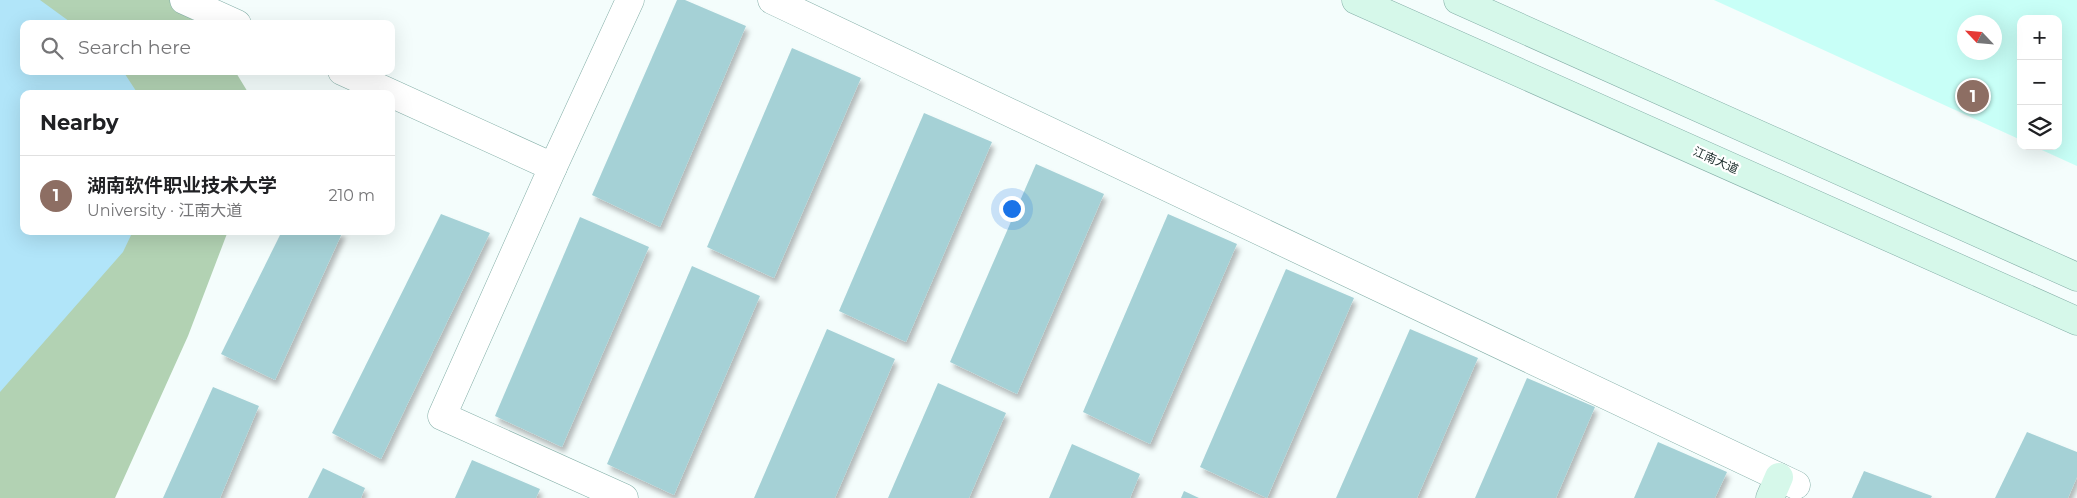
<!DOCTYPE html>
<meta charset="utf-8">
<style>
:root{--surface:#fff;--page:#f2f2f2;--text:#202124;--muted:#757577;--line:#e0e0e0;--accent:#0f766e}
body{margin:0;font-family:Montserrat,"Noto Sans SC",sans-serif;background:var(--page);color:var(--text)}
.controls{position:absolute;right:15px;top:15px;display:grid;overflow:hidden;border-radius:10px;box-shadow:0 5px 20px #0002}
.controls button{width:45px;height:45px;display:grid;place-items:center;padding:0;border:0;border-bottom:1px solid var(--line);background:var(--surface);color:var(--text);font:25px sans-serif}
.compass{position:absolute;left:1957px;top:15px;width:45px;height:45px;border-radius:50%;background:var(--surface);box-shadow:0 5px 20px #0002;rotate:296deg}
.you{position:absolute;left:1011px;top:208px;width:18px;height:18px;margin:-12px;border:4px solid #fff;border-radius:50%;background:#1a73e8;box-shadow:0 0 0 8px #1a73e833}
.badge{display:grid;place-items:center;width:32px;height:32px;border-radius:50%;background:var(--accent);color:#fff;font-size:16px;font-weight:700}
.pin{position:absolute;translate:-50% -50%;border:2px solid #fff;box-shadow:0 1px 5px #0006}
.list{margin:0;padding:0;list-style:none}
h2{display:flex;justify-content:space-between;align-items:center;height:65px;margin:0;padding:0 20px;font-size:21px}
h2 small{font-size:16px;font-weight:400;color:var(--muted)}
.list li{display:grid;grid-template-columns:32px 1fr auto;gap:15px;align-items:center;box-sizing:border-box;height:80px;padding:0 20px;border-top:1px solid var(--line)}
.list b{display:block;font-size:19px;white-space:nowrap}
.list p{margin:0;font-size:16px;white-space:nowrap;color:var(--muted)}
.list em{font-size:16px;font-style:normal;color:var(--muted)}
.icon{flex:none;width:28px;height:28px;fill:none;stroke:currentColor;stroke-width:2;stroke-linecap:round;stroke-linejoin:round}
.map{position:relative;flex:none;width:2077px;height:498px;overflow:hidden}
.search{position:absolute;background:var(--surface);box-shadow:0 5px 20px #0002;left:20px;top:20px;width:375px;height:55px;display:flex;align-items:center;gap:12px;box-sizing:border-box;padding:0 18px;border-radius:10px;color:var(--muted);font-size:19px}
.panel{position:absolute;background:var(--surface);box-shadow:0 5px 20px #0002;left:20px;top:90px;width:375px;height:145px;border-radius:10px}
.map>svg:first-child{display:block}
.built{fill:#c8fff7;fill-rule:evenodd}
.green{fill:#b2d2b3}
.water{fill:#b1e5f9}
.building{fill:#a5d1d6;filter:url(#shadow)}
.lines{fill:none;stroke-linecap:round;stroke-linejoin:round}
.street-casing{stroke:#83aea7;stroke-width:29}
.secondary-casing{stroke:#83aea7;stroke-width:29}
.street{stroke:#fff;stroke-width:28}
.secondary{stroke:#d6f8ea;stroke-width:28}
.labels{text-anchor:middle;dominant-baseline:central;stroke-width:4.5;stroke-linejoin:round;paint-order:stroke}
.street-label{font-size:12px;fill:#1b2c2a;stroke:#fff}
</style>
<div class="map">
<svg width="2077" height="498" viewBox="0 0 2077 498">
<defs>
<filter id="shadow"><feDropShadow dx="3" dy="5.5" stdDeviation="2.5" flood-color="#0004"/></filter>
</defs>
<rect width="100%" height="100%" fill="#f4fdfc"/>
<!-- built -->
<path class="built" d="M 1714,0 L 2077,0 L 2077,166 L 2033,146 L 2058,146 L 2058,19 L 2021,19 L 2021,140 ZM 1964,22 L 1994,22 L 1994,52 L 1964,52 Z"/>
<!-- green -->
<path class="green" d="M 0,0 L 176,0 L 196,24 L 24,24 L 24,71 L 235,71 L 249,94 L 24,94 L 24,231 L 228,231 L 188,336 L 115,498 L 0,498 Z"/>
<!-- water -->
<path class="water" d="M 0,0 L 40,0 L 73,24 L 24,24 L 24,71 L 123,71 L 138,94 L 24,94 L 24,231 L 133,231 L 123,252 L 0,392 Z"/>
<!-- building -->
<g class="building">
<path d="M 677,0 L 685,0 L 746,26 L 660,227 L 592,195 Z"/>
<path d="M 792,48 L 861,78 L 774,278 L 707,247 Z"/>
<path d="M 924,113 L 992,142 L 906,342 L 839,311 Z"/>
<path d="M 1036,164 L 1104,194 L 1017,394 L 950,362 Z"/>
<path d="M 441,214 L 490,233 L 381,459 L 332,433 Z"/>
<path d="M 1168,214 L 1237,244 L 1150,444 L 1083,412 Z"/>
<path d="M 580,217 L 649,247 L 562,447 L 495,416 Z"/>
<path d="M 282,231 L 343,231 L 275,380 L 221,354 Z"/>
<path d="M 692,266 L 760,296 L 674,495 L 607,464 Z"/>
<path d="M 1286,269 L 1354,298 L 1267,498 L 1200,467 Z"/>
<path d="M 827,329 L 895,359 L 835,498 L 754,498 Z"/>
<path d="M 1410,329 L 1478,358 L 1417,498 L 1336,498 Z"/>
<path d="M 1527,378 L 1595,407 L 1556,498 L 1475,498 Z"/>
<path d="M 938,383 L 1006,413 L 969,498 L 888,498 Z"/>
<path d="M 213,387 L 259,406 L 220,498 L 163,498 Z"/>
<path d="M 2027,432 L 2077,452 L 2077,477 L 2068,498 L 1995,498 Z"/>
<path d="M 1658,442 L 1727,472 L 1715,498 L 1634,498 Z"/>
<path d="M 1072,444 L 1140,474 L 1130,498 L 1049,498 Z"/>
<path d="M 472,460 L 540,489 L 536,498 L 455,498 Z"/>
<path d="M 323,468 L 365,488 L 361,498 L 308,498 Z"/>
<path d="M 1864,471 L 1932,496 L 1931,498 L 1852,498 Z"/>
<path d="M 1184,491 L 1199,498 L 1181,498 Z"/>
</g>
<g class="lines">
<!-- street casing -->
<g class="street-casing">
<g id="street">
<path d="M 184,0 L 237,24"/>
<path d="M 772,0 L 1796,485"/>
<path d="M 342,71 L 553,167 L 442,416 L 624,498"/>
<path d="M 553,167 L 630,0"/>
</g>
</g>
<!-- secondary casing -->
<g class="secondary-casing">
<g id="secondary">
<path d="M 1356,0 L 2077,321"/>
<path d="M 1458,0 L 2077,277"/>
<path d="M 1770,498 L 1779,477"/>
</g>
</g>
<!-- street -->
<use href="#street" class="street"/>
<!-- secondary -->
<use href="#secondary" class="secondary"/>
</g>
<g class="labels">
<!-- street labels -->
<g class="street-label">
<text transform="translate(1716 160) rotate(24)">江南大道</text>
</g>
</g>
</svg>
<div class="controls">
<button>+</button>
<button>−</button>
<button><svg class="icon" aria-label="layers" viewBox="0 0 24 24"><path d="M12 4l9 5-9 5-9-5zM3 14l9 5 9-5"/></svg></button>
</div>
<svg class="compass" viewBox="-18 -18 36 36"><path d="M0-13l5 13h-10z" fill="#e53935"/><path d="M0 13l5-13h-10z" fill="#757577"/></svg>
<div class="you"></div>
<div class="pin badge" style="left:1973px;top:96px;background:#8d6e63">1</div>
<div class="search"><svg class="icon" aria-label="search" viewBox="0 0 24 24"><circle cx="10" cy="10" r="6"/><path d="M15 15l6 6"/></svg>Search here</div>
<section class="panel">
<h2>Nearby<small></small></h2>
<ul class="list">
<li><span class="badge" style="background:#8d6e63">1</span><div><b>湖南软件职业技术大学</b><p>University · 江南大道</p></div><em>210 m</em></li>
</ul>
</section>
</div>
